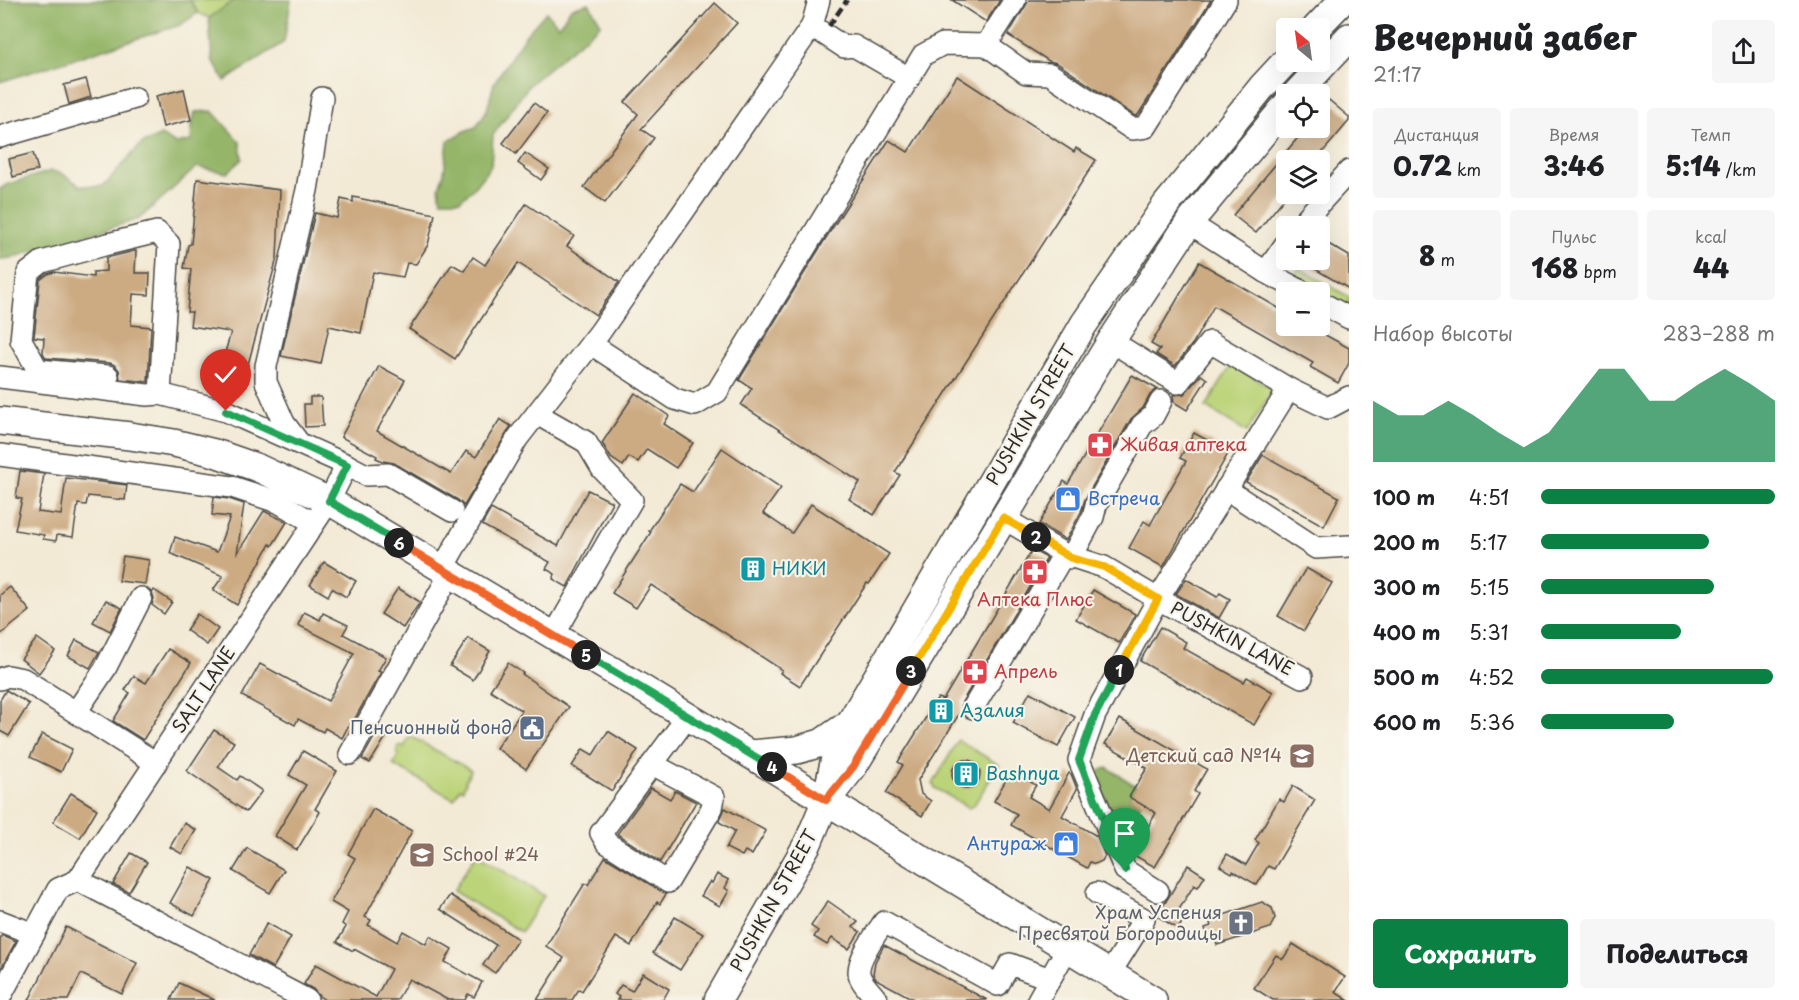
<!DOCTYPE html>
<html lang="ru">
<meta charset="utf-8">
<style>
body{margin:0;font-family:"Playpen Sans",sans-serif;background:#f6f6f6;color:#202124;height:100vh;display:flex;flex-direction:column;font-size:22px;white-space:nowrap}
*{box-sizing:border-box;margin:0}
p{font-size:20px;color:#757577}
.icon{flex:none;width:33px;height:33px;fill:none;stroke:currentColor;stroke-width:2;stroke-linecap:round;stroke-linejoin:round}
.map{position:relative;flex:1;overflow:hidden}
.side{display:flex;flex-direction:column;background:#fff;width:450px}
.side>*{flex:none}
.needle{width:39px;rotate:331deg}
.tools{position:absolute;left:1276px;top:18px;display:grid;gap:12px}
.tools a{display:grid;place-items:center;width:54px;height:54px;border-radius:6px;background:#fff;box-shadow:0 6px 24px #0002;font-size:30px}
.pin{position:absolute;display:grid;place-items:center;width:51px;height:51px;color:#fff;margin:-62px -26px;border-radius:50% 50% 50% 0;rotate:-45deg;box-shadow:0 0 6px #0007}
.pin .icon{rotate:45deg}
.km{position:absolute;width:30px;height:30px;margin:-15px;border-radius:50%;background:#222;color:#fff;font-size:16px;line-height:30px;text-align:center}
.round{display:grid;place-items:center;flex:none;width:63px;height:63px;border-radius:6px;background:#f6f6f6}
.overview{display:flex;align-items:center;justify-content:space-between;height:102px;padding:0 24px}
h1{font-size:33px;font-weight:800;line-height:45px}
.figures{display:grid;grid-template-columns:repeat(3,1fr);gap:9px;height:102px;padding:6px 24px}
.figures div{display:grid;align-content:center;border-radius:6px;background:#f6f6f6;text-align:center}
.figures b{font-size:26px;font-weight:800}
.figures small{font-size:16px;font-weight:400}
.figures p{font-size:16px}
.chart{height:168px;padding:12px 24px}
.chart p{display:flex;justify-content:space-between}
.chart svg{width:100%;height:108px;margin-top:6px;fill:#0b8043;opacity:.7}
.primary-button{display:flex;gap:12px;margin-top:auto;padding:12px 24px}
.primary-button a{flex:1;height:69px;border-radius:6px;background:#0b8043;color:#fff;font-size:24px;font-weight:800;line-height:69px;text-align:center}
.primary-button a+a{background:#f6f6f6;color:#202124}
ul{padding:0 24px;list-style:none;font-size:20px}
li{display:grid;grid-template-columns:96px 72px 1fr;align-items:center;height:45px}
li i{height:15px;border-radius:8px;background:#0b8043}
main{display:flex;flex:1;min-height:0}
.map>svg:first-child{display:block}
</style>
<main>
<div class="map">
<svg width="1349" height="1000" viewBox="0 0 1349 1000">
<rect width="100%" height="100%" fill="#f7f3e8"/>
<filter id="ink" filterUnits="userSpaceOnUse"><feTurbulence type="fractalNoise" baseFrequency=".0167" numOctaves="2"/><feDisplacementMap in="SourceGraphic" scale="12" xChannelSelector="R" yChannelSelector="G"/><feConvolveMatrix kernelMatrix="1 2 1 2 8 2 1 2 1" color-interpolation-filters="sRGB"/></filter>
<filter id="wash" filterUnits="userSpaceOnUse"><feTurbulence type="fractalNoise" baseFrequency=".008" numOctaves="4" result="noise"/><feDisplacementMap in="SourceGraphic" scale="24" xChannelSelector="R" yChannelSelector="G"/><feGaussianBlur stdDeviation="1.35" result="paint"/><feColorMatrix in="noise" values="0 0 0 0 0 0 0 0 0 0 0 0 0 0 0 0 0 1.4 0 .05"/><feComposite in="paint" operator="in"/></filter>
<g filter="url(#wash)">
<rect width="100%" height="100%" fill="#f3ead5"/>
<g fill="#bcd479" stroke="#748052" stroke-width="1.5">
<polygon points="190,0 235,0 209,18 198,13"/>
<polygon points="1299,268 1349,297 1349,307 1294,275"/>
<polygon points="1232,364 1273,389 1247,432 1206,407"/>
<polygon points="410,736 471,770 465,781 466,782 463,789 460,788 454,799 393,765 399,754 396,752 400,745 404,747"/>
<polygon points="958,740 999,765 974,805 969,808 935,788 933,784"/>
<polygon points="476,854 544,896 521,932 453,891"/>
</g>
<g fill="#95b669" stroke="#60704a" stroke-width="1.5">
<polygon points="0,0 190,0 198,13 180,25 0,82"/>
<polygon points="235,0 291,0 284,42 225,81 212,60 209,18"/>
<polygon points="589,3 601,24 530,84 493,135 491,166 473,189 460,200 441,200 439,187 444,173 448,141 467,130 476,127 487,110 494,83 524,37 546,12 559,26 571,8"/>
<polygon points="212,111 240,142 242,159 227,173 197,167 139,219 11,258 0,259 0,189 8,184 51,171 61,173 81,186 103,186 141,144 161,135 176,144 191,141 192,125 195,112"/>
<path d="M1108,768L1136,786L1129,797L1141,804C1133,816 1131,824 1115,822L1096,778C1098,771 1101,769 1108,768Z"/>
</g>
<g id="blocks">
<g fill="#ccaa82">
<polygon points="952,0 1000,0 986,22"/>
<polygon points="1029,0 1211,0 1138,115 1135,116 1057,63 1049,61 1008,35"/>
<polygon points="715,3 737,23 641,129 654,138 605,203 584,187 638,114 625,102"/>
<polygon points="957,76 1074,152 1076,148 1096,160 895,472 900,475 874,515 849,499 860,482 741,405 752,388 739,380 824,241 889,140 908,152"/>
<polygon points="86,79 91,97 69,104 64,85"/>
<polygon points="184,89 191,120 163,127 156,96"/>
<polygon points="1329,100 1349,117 1349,121 1316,160 1287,160 1287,195 1256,233 1233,215 1306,128 1320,128 1320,110"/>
<polygon points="534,103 547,113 516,154 503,143"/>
<polygon points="33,153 38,170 13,177 9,159"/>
<polygon points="525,153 549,169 541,180 518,163"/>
<polygon points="197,179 280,190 277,258 240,394 215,387 231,332 190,326 192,312 187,312 191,269 184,268 188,245 191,244"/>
<polygon points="353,197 435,214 428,245 416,264 407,263 403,277 373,272 361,333 329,326 321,364 281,356 315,213 337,218 341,199 353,202"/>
<polygon points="526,204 574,236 567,246 619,282 596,315 518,263 455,359 409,329 452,264 464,271 473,257 485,265"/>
<polygon points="1320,239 1349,256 1349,289 1300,260 1320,260"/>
<polygon points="134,251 136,251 135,273 150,273 149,295 133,294 131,325 151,327 148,382 120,379 119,370 115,365 110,363 46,358 43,353 44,338 34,337 40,280 48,274 54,272 93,277 93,272 106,271 106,258"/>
<polygon points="1199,262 1287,313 1287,326 1309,326 1349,348 1349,363 1338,383 1310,367 1313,363 1214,306 1193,343 1175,366 1156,354 1160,349 1151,344"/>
<polygon points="379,366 405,380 377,431 451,474 466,451 476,457 500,419 511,426 464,506 458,500 394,463 383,461 376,458 377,456 341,437"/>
<polygon points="1132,375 1157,389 1150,395 1143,408 1131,419 1085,499 1081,512 1066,540 1039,524 1064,481 1068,484"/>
<polygon points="1201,375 1207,379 1187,410 1174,402 1173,395 1184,394"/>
<polygon points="635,393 669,416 664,424 693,443 676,468 647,449 638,462 629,457 623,466 611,458 602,443"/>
<polygon points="310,397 321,397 323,426 305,427 304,404 310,404"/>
<polygon points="1194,433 1229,452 1163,567 1129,548 1144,521 1150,525 1186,461 1180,458"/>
<polygon points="722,448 781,488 763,513 792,533 811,504 889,554 869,584 867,583 800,686 780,673 782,670 651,585 636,608 612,593 651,532 649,531 680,484 693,492"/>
<polygon points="1263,455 1339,497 1324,526 1246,482"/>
<polygon points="20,471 44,474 38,512 61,515 66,478 127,485 125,500 88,496 86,505 78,504 73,537 57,535 56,541 43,539 44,535 15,530 22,499 16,498"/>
<polygon points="588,490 612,502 567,587 553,579 555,574 546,569 550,562 482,525 491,509 558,546"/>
<polygon points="214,497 229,499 244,504 237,554 264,511 287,522 272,546 270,544 237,605 213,590 223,576 170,553 175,537 217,552 230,517 212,515"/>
<polygon points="1032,550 1047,558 962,702 961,711 918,780 921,794 931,801 922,816 886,793 903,765 898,762 938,698 943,700"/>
<polygon points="123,556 149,560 145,584 119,581"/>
<polygon points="324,562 356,581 346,597 332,588 328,596 310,585"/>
<polygon points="1306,568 1332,583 1304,631 1278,616"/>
<polygon points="1186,579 1217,597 1220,593 1230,599 1219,618 1176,594"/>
<polygon points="10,587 30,611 0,635 0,595"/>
<polygon points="398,588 420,602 403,628 381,614"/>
<polygon points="154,590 172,602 164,614 152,605 154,598 152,593"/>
<polygon points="1093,590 1135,614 1119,643 1076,619"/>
<polygon points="106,600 122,608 110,631 93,622"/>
<polygon points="304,612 320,620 323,613 348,625 343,634 386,657 378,671 381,672 354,720 352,719 342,738 325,728 323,732 298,719 295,725 242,696 260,664 328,701 354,653 298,625"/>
<polygon points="197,614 218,629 207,645 186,630"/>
<polygon points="1160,627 1186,642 1183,648 1244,682 1247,677 1273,692 1254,725 1140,661"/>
<polygon points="37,638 55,651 39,673 21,659"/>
<polygon points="468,638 490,651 473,680 450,666"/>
<polygon points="76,640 99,652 90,668 68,656"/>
<polygon points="168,649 191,663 143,740 113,721 130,693 125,690 134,676 146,683"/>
<polygon points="508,663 523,673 522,674 569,707 526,769 496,748 522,711 490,690"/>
<polygon points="6,690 29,704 9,736 0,731 0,700"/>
<polygon points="1030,692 1075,717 1058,747 1013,723"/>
<polygon points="1120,719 1207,769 1194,791 1198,794 1155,867 1132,854 1156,813 1129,797 1147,768 1105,744"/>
<polygon points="380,727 389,732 370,763 362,759"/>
<polygon points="214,730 234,742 218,767 237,780 240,776 262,791 246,812 187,771"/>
<polygon points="608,731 638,750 612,791 572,766 583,749 593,755"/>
<polygon points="42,734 72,749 61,772 30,757"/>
<polygon points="303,751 337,771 315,809 320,812 297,850 275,836 306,785 289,775"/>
<circle cx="966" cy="774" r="14"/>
<polygon points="1011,771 1036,785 1029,797 1049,809 1069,773 1071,774 1077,789 1062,816 1097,836 1105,856 1102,861 1095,864 1090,862 1087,868 1011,825 1017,814 994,801"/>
<polygon points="1293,786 1315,800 1274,869 1268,866 1257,885 1233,871 1232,873 1220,866 1227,854 1246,865 1259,843 1255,840 1279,799 1284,802"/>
<polygon points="651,788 670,799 675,791 696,802 660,862 617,834"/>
<polygon points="71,793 97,809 80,838 53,822"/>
<polygon points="725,808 766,831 752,855 745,851 742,856 726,848 735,831 719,822"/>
<polygon points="373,809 412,831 365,917 371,920 368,925 397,942 403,931 426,944 430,936 452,949 445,962 482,982 474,997 468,994 465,1000 448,1000 409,979 397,1000 325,1000 319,996 313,989 304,984 316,964 376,997 391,969 354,949 353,951 337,942 346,927 342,924 348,912 331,902 355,858 348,854"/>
<polygon points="184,823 196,830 182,854 170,847"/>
<polygon points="247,848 284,870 270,893 233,871"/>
<polygon points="131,853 147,862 129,892 113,884"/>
<polygon points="605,857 666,894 660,904 657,902 631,946 616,937 582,991 579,989 572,1000 537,1000 564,958 546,946 585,883 588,885"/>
<polygon points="1188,865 1205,876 1198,887 1194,885 1178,911 1186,916 1178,929 1157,916"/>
<polygon points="190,867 214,880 194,916 170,903"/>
<polygon points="717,874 729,880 725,888 729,891 720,906 701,896 710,881 712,883"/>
<polygon points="450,895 518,939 495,973 483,965 496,945 440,909"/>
<polygon points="828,901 858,922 853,927 860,932 849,949 832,938 827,945 814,937 818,931 811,926"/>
<polygon points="1262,902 1272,908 1275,918 1270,928 1217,945 1215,939 1209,941 1205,928 1211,926 1209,920"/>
<polygon points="675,917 703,934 680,970 653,953"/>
<polygon points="267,923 291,937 273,968 249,955"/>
<polygon points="66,927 137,963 122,994 81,974 68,1000 29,1000"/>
<polygon points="2,935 16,941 0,970 0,939"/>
<polygon points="1293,944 1345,977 1335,992 1348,1000 1273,1000 1254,988 1276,955 1283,959"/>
<polygon points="884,945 987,1000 915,1000 876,979 873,974 875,962"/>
<polygon points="643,973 669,989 663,1000 617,1000 619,997 615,994 621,985 632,991"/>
<polygon points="179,983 215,1000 171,1000"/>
</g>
</g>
</g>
<g filter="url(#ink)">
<use href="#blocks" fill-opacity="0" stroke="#494844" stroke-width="1.5"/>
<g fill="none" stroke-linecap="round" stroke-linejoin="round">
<defs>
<g id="minor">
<polyline points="812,26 844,47 854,46 909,78"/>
<polyline points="986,45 1015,0"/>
<polyline points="0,137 135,98"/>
<polyline points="1189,223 1266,272 1303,292"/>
<polyline points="1299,226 1349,171"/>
<polyline points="1266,272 1287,242"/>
<polyline points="1320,302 1349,318"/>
<polyline points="1111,341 1178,383 1210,342 1289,389"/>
<polyline points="591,344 675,399 695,405 717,392 923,55 943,44 986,45 1026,73 1050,74 1132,129 1146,127 1226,0"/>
<polyline points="108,376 38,370 21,340 28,273 42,262 104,245 157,232 169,244 160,394"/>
<polyline points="0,377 147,395 160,394 226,411 347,465"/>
<polyline points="537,414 586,442 602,469 632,500 554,635"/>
<polyline points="299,443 284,423 266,382 266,366 307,190 322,98"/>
<polyline points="0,455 232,487 278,502 314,523"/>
<polyline points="1226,489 1316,548 1349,546"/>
<polyline points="1003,518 1064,554 1104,567 1158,599 1302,677"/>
<polyline points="1071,558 1093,517 1096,505 1142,425 1153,416 1161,401"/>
<polyline points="442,569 517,439 600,332 812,26 819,0"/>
<polyline points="0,679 8,676 23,679 156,763"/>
<polyline points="973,708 1064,554"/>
<polyline points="76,712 105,669 141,598"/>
<polyline points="350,754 450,574"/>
<polyline points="652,764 714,797 712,808 668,882 607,843 601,833 688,716"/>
<polyline points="78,880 307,1000"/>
<polyline points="1158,891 1125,870 1079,760 1095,715 1158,599 1289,389 1328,408 1349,397"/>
<polyline points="1097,893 1144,919 1110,973"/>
<polyline points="0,921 34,934"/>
<polyline points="0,997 58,889 78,880 329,501 347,465 366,475 388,474 452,511"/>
<path d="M877,1000C872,993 863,985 860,977C854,963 876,934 884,922L998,985L1010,964L1050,979"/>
<polyline points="1038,1000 1068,947"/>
</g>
<g id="major">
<polyline points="1316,28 1343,0"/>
<polyline points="1296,94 1349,37"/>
<polyline points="0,421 130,436 174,443 215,453 258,468 329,501 623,677 1153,1000"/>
<polyline points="750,754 797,750 821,743 850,723"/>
<polyline points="829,797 853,767 1111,341 1189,223 1287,104"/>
<polyline points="718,1000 808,843 826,800 835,758 850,723 1084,324 1166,205 1262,87 1287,60"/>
</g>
</defs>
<use href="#minor" stroke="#494844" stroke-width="24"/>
<use href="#major" stroke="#494844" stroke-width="30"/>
<use href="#minor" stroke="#fff" stroke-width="21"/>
<use href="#major" stroke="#fff" stroke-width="27"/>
<polyline stroke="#2b2b2b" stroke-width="4.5" stroke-dasharray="9 4.5" stroke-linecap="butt" points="829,26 847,0"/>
</g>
</g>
<g fill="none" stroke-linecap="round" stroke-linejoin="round" filter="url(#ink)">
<defs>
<polyline id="split-1" points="1119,670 1095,715 1079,760 1125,870"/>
<polyline id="split-2" points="1036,537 1071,558 1104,567 1158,599 1119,670"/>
<polyline id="split-3" points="911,671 1003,518 1036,537"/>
<polyline id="split-4" points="772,767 826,800 853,767 911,671"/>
<polyline id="split-5" points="586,655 772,767"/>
<polyline id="split-6" points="399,543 586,655"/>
<polyline id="split-7" points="226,411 347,465 329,501 399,543"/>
</defs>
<use href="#split-1" stroke="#fff" stroke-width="12"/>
<use href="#split-2" stroke="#fff" stroke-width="12"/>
<use href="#split-3" stroke="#fff" stroke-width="12"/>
<use href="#split-4" stroke="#fff" stroke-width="12"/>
<use href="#split-5" stroke="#fff" stroke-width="12"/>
<use href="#split-6" stroke="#fff" stroke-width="12"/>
<use href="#split-7" stroke="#fff" stroke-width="12"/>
<use href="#split-1" stroke="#22a559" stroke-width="8"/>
<use href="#split-2" stroke="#f5b400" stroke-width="8"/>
<use href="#split-3" stroke="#f5b400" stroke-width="8"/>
<use href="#split-4" stroke="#f0652b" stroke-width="8"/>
<use href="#split-5" stroke="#22a559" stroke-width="8"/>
<use href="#split-6" stroke="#f0652b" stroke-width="8"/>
<use href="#split-7" stroke="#22a559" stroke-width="8"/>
</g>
<defs>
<symbol id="pharmacy-square" viewBox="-11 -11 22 22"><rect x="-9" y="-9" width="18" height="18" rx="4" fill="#e0444e" stroke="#f7f3e8"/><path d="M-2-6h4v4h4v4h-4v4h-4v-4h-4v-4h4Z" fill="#fff"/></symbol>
<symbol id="shop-square" viewBox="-11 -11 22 22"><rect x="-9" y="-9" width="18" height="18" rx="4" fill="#3f7fe0" stroke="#f7f3e8"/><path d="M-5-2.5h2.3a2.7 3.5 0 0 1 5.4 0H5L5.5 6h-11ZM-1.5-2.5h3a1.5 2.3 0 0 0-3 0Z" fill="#fff"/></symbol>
<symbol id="building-square" viewBox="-11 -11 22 22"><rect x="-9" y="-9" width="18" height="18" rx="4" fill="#0f9aa8" stroke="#f7f3e8"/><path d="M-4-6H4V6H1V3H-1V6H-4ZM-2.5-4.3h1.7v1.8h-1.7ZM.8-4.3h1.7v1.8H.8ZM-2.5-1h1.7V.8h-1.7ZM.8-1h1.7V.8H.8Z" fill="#fff"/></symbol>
<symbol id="civic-square" viewBox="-11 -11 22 22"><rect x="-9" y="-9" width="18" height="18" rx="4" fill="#5c6f8a" stroke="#f7f3e8"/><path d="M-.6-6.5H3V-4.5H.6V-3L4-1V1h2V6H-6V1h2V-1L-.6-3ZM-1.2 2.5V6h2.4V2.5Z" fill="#fff"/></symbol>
<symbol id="school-square" viewBox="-11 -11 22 22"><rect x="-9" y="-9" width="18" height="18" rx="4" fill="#8d6e63" stroke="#f7f3e8"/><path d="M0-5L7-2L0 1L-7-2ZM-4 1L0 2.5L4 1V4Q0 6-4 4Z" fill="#fff"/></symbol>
<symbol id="church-square" viewBox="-11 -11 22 22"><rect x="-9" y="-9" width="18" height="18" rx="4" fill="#6b7280" stroke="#f7f3e8"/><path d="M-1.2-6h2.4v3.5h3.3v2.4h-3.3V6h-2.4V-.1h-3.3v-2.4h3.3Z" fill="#fff"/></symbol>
</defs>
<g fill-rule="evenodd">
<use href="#pharmacy-square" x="1085" y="430" width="30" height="30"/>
<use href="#shop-square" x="1053" y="484" width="30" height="30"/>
<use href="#building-square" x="738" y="554" width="30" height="30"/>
<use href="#pharmacy-square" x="1020" y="557" width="30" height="30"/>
<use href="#pharmacy-square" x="960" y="657" width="30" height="30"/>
<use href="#building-square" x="926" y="696" width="30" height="30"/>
<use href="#civic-square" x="517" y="713" width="30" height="30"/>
<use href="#school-square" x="1287" y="741" width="30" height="30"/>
<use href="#building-square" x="951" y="759" width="30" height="30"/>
<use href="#shop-square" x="1051" y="829" width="30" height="30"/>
<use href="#school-square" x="407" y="840" width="30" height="30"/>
<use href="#church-square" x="1226" y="908" width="30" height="30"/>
</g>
<g text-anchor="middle" stroke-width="4.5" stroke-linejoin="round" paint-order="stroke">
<g font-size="18" fill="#2b2b2b" stroke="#f7f3e8">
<text transform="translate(1031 415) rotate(-60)" y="6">PUSHKIN STREET</text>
<text transform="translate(1232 639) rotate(28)" y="6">PUSHKIN LANE</text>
<text transform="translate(204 690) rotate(-57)" y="6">SALT LANE</text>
<text transform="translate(774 901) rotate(-61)" y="6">PUSHKIN STREET</text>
</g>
<g font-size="18" fill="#be3a42" stroke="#f7f3e8" text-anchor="start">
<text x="1120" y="451">Живая аптека</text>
<text x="1035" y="606" text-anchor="middle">Аптека Плюс</text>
<text x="994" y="678">Апрель</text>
</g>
<g font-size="18" fill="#366cbe" stroke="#f7f3e8" text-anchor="start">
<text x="1088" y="505">Встреча</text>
<text x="1046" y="850" text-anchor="end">Антураж</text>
</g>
<g font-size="18" fill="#0d838f" stroke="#f7f3e8" text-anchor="start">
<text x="772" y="575">НИКИ</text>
<text x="960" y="717">Азалия</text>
<text x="986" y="780">Bashnya</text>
</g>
<g font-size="18" fill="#4e5e75" stroke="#f7f3e8" text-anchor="end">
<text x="512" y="734">Пенсионный фонд</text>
</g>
<g font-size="18" fill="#785e54" stroke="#f7f3e8" text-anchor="end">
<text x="1282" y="762">Детский сад №14</text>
<text x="442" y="861" text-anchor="start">School #24</text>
</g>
<g font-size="18" fill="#5b616d" stroke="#f7f3e8" text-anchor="end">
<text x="1222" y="919">Храм Успения<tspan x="1222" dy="21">Пресвятой Богородицы</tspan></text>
</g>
</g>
</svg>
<div class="tools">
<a><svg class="needle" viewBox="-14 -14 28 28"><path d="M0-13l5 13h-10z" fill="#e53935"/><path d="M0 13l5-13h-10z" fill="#757577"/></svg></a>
<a><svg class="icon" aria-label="locate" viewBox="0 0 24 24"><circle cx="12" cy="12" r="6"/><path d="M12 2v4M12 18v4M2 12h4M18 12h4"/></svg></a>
<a><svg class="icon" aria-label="layers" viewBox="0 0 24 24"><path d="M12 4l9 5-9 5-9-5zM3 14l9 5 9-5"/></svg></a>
<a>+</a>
<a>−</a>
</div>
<div class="pin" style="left:1125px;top:870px;background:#1e9e55"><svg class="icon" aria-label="arrive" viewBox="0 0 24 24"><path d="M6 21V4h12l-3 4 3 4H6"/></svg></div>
<div class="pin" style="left:226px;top:411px;background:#d93025"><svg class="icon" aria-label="check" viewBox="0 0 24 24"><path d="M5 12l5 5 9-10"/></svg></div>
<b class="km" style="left:1119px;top:670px">1</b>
<b class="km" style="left:1036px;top:537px">2</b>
<b class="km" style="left:911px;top:671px">3</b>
<b class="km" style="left:772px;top:767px">4</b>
<b class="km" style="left:586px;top:655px">5</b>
<b class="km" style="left:399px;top:543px">6</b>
</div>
<section class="side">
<div class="overview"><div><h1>Вечерний забег</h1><p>21:17</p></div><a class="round"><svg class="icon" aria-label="share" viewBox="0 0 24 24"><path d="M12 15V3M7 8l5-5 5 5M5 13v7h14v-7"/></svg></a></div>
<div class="figures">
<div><p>Дистанция</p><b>0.72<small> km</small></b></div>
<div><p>Время</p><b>3:46</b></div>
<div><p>Темп</p><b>5:14<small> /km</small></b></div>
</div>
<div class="figures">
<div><b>8<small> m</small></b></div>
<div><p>Пульс</p><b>168<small> bpm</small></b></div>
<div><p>kcal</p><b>44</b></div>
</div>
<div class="chart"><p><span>Набор высоты</span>283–288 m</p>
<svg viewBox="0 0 160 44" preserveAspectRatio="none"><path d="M0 44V19L10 25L20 25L30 19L40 25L50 32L60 38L70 32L80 19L90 6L100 6L110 19L120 19L130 12L140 6L150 12L160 19V44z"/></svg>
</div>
<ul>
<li><b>100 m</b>4:51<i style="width:100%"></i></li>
<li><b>200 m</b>5:17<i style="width:72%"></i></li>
<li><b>300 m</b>5:15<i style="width:74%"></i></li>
<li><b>400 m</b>5:31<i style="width:60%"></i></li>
<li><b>500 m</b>4:52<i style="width:99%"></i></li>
<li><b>600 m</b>5:36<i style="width:57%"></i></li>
</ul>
<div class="primary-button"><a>Сохранить</a><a>Поделиться</a></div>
</section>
</main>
